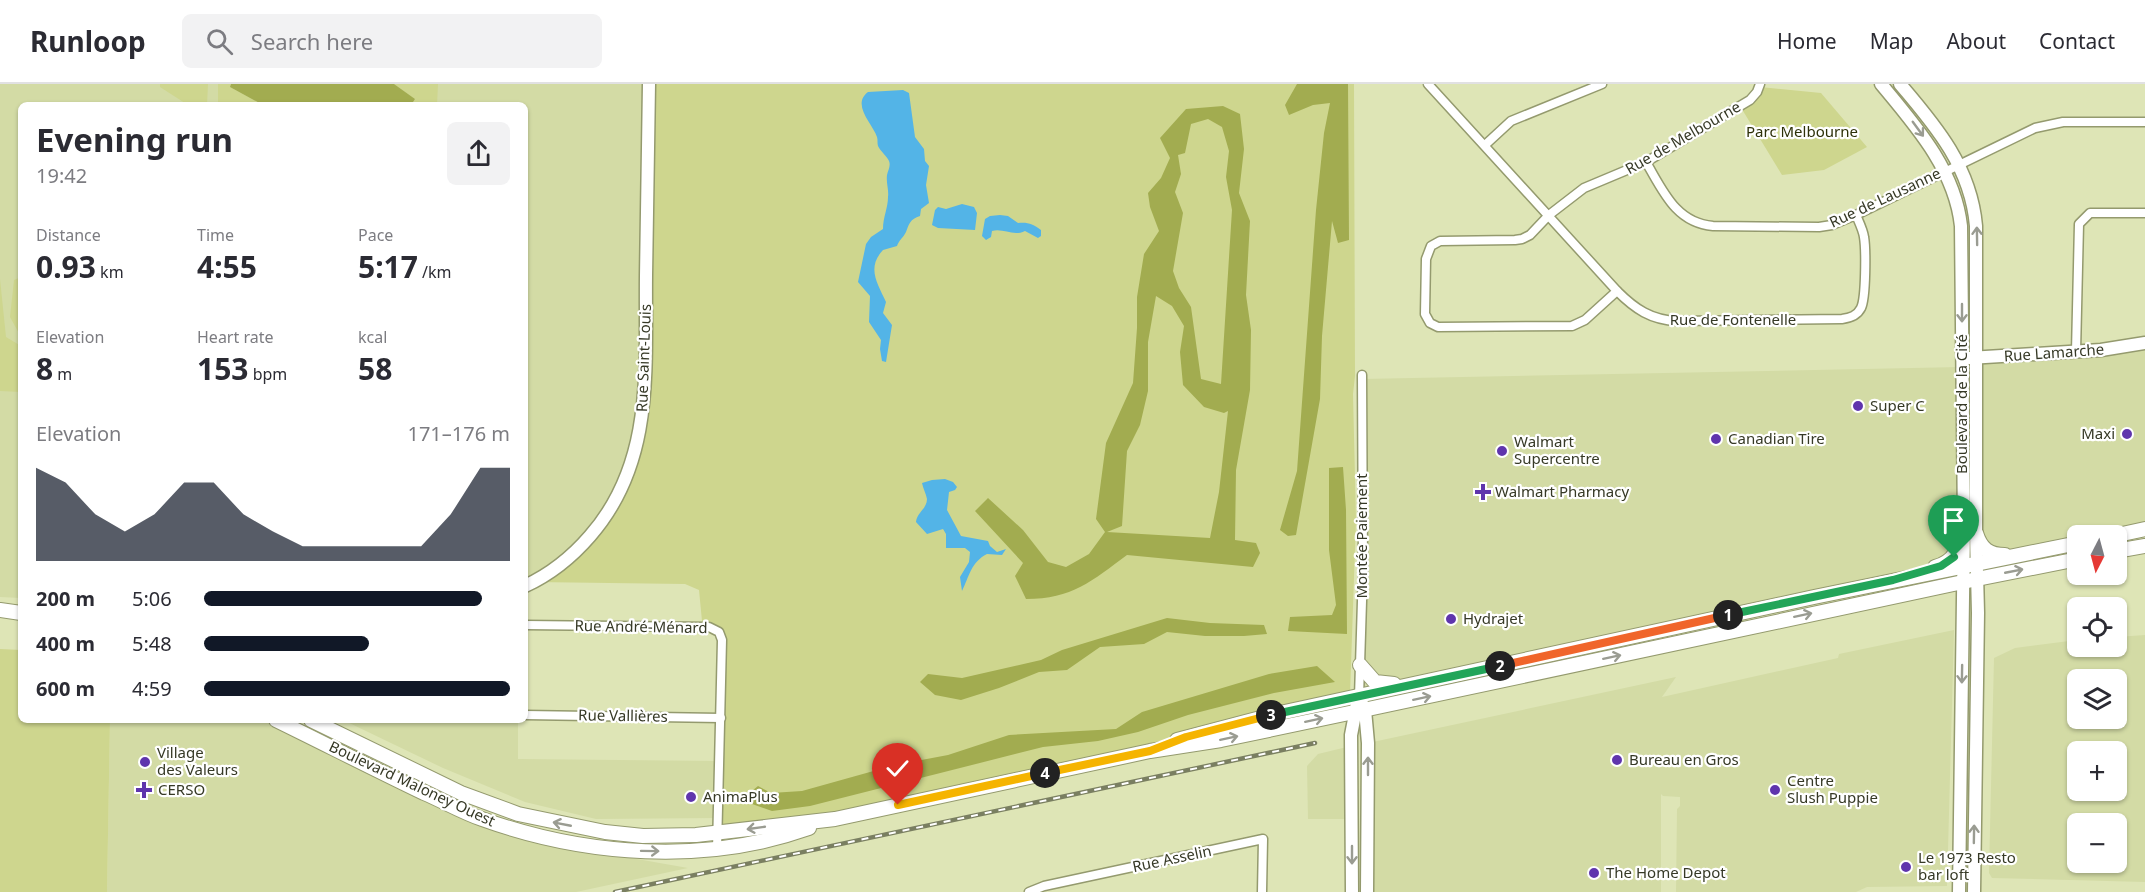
<!DOCTYPE html>
<meta charset="utf-8">
<style>
body{margin:0;font-family:"Noto Sans",sans-serif;background:#f2f2f3;color:#2b2b33;height:100vh;display:flex;flex-direction:column;font-size:22px;white-space:nowrap}
*{box-sizing:border-box;margin:0}
p{font-size:20px;color:#7c7c81}
.icon{flex:none;width:33px;height:33px;fill:none;stroke:currentColor;stroke-width:2;stroke-linecap:round;stroke-linejoin:round}
.map{position:relative;flex:1;overflow:hidden}
.side{position:absolute;left:18px;top:18px;width:510px;height:621px;display:flex;flex-direction:column;background:#fff;border-radius:9px;box-shadow:0 2px 4px #0004}
.side>*{flex:none}
.needle{width:39px;rotate:186deg}
.controls{position:absolute;left:2067px;top:441px;display:grid;gap:12px}
.controls a{display:grid;place-items:center;width:60px;height:60px;border-radius:9px;background:#fff;box-shadow:0 2px 4px #0004;font-size:30px}
.pin{position:absolute;display:grid;place-items:center;width:51px;height:51px;color:#fff;margin:-62px -26px;border-radius:50% 50% 50% 0;rotate:-45deg;box-shadow:0 0 6px #0007}
.pin .icon{rotate:45deg}
.km{position:absolute;width:30px;height:30px;margin:-15px;border-radius:50%;background:#222;color:#fff;font-size:16px;line-height:30px;text-align:center}
.round{display:grid;place-items:center;flex:none;width:63px;height:63px;border-radius:9px;background:#f2f2f3}
.overview{display:flex;align-items:center;justify-content:space-between;height:102px;padding:0 18px}
h1{font-size:33px;font-weight:700;line-height:45px}
.figures{display:grid;grid-template-columns:repeat(3,1fr);gap:9px;height:102px;padding:6px 18px}
.figures div{display:grid;align-content:center}
.figures b{font-size:30px;font-weight:700}
.figures small{font-size:16px;font-weight:400}
.figures p{font-size:16px}
.chart{height:168px;padding:12px 18px}
.chart p{display:flex;justify-content:space-between}
.chart svg{width:100%;height:108px;margin-top:6px;fill:#111827;opacity:.7}
ul{padding:0 18px;list-style:none;font-size:20px}
li{display:grid;grid-template-columns:96px 72px 1fr;align-items:center;height:45px}
li i{height:15px;border-radius:8px;background:#111827}
header{display:flex;align-items:center;gap:36px;box-sizing:border-box;height:84px;padding:0 30px;background:#fff;border-bottom:2px solid #e1e1e2}
header strong{font-size:28px}
nav{display:flex;gap:33px;margin-inline-start:auto;font-size:21px}
.search{width:420px;height:54px;background:#f2f2f3;display:flex;align-items:center;gap:15px;box-sizing:border-box;padding:0 21px;border-radius:9px;color:#7c7c81;font-size:22px}
.map>svg:first-child{display:block}
</style>
<header>
<strong>Runloop</strong>
<div class="search"><svg class="icon" aria-label="search" viewBox="0 0 24 24"><circle cx="10" cy="10" r="6"/><path d="M15 15l6 6"/></svg>Search here</div>
<nav><a>Home</a><a>Map</a><a>About</a><a>Contact</a></nav>
</header>
<div class="map">
<svg width="2145" height="808" viewBox="0 0 2145 808">
<rect width="100%" height="100%" fill="#dee5b6"/>
<g fill="#d3dba5" fill-rule="evenodd">
<polygon points="0,0 649,0 643,318 621,406 566,477 525,501 525,21 21,21 21,514 0,513"/>
<polygon points="2145,259 2145,445 2113,451 2078,452 2077,459 1359,613 1362,295 1961,283 1962,274"/>
<polygon points="1954,546 1947,802 1867,803 1856,808 1676,808 1677,725 1680,722 1680,713 1663,712 1661,710 1661,808 1367,808 1368,659 1676,593 1662,613 1838,574 1839,570"/>
<path d="M2145,551V798L1992,794L1989,789L1994,574L2015,564L2077,556L2078,562H2116L2117,553ZM2078,596H2116V634H2078ZM2078,668H2116V706H2078ZM2078,740H2116V778H2078Z"/>
<polygon points="110,636 264,636 450,730 529,756 688,784 576,808 107,808"/>
<polygon points="343,636 518,638 518,675 720,677 718,734 596,735 525,718 443,684"/>
<polygon points="1351,662 1352,735 1308,735 1307,682 1318,670"/>
</g>
<g fill="#ced68e">
<polygon points="160,0 208,0 207,21 188,21 160,3"/>
<polygon points="218,0 231,0 230,3 263,21 218,21"/>
<polygon points="394,0 438,0 437,21 411,21 415,15"/>
<polygon points="649,0 1354,0 1355,292 1353,310 1356,436 1350,610 1150,667 962,707 718,749 722,556 702,537 699,506 685,500 534,498 598,442 638,360"/>
<polygon points="1760,3 1821,9 1867,63 1824,86 1782,91 1740,22"/>
<polygon points="21,193 21,253 10,233 14,196"/>
<polygon points="0,195 6,253 21,262 21,308 0,307"/>
<polygon points="0,565 21,566 21,636 110,636 107,808 0,808"/>
</g>
<g fill="#a2ac50" fill-rule="evenodd">
<polygon points="231,0 394,0 415,15 411,21 263,21 230,3"/>
<polygon points="1297,0 1348,0 1349,156 1338,159 1332,137 1322,252 1320,315 1296,451 1288,452 1280,446 1297,387 1316,126 1324,49 1330,19 1313,21 1289,31 1285,21"/>
<path d="M1223,22L1240,30L1244,65L1239,109L1250,137L1246,211L1251,246L1250,306L1236,386L1235,456L1256,459L1260,469L1253,483L1127,471C1092,497 1072,515 1026,515L1015,492L1023,479L975,427L988,414L1023,446L1048,478L1066,483L1089,470L1105,448L1096,435L1106,359L1133,299L1137,244V213L1144,170L1159,147L1150,123L1148,109L1161,94L1170,74L1160,54L1186,25ZM1208,35L1222,43L1229,67L1226,93L1232,126L1221,300L1201,295L1191,223L1179,204L1173,187L1183,129L1175,108L1181,90L1178,71L1185,69L1191,40ZM1156,212L1172,222L1184,242L1180,268L1183,301L1204,323L1224,329L1228,327L1219,408L1210,454L1107,448L1122,442L1127,367L1140,341L1148,307V258Z"/>
<polygon points="1343,383 1346,426 1347,550 1288,547 1290,533 1332,531 1336,521 1329,466 1329,384"/>
<polygon points="1167,534 1210,539 1264,541 1267,550 1244,552 1205,552 1167,548 1144,560 1100,563 1067,586 1039,588 999,604 961,616 935,611 920,598 928,590 962,594 1041,576 1062,566"/>
<polygon points="1317,582 1335,598 1274,609 1188,631 1138,648 1098,657 1043,663 810,722 772,727 741,716 758,702 771,709 802,707 895,681 948,671 1009,651 1116,645 1142,628 1269,590"/>
</g>
<g fill="#53b4e7">
<path d="M903,6L909,9L915,53L924,65L925,77L929,82L926,101L929,119L921,125L920,132C910,135 909,140 906,148C903,154 899,156 897,162L883,166C866,184 878,200 886,218L883,229L892,241L886,278L882,277L880,265L881,256L869,238L870,212L858,198L866,160L871,153L883,145C883,133 888,124 888,113C889,106 886,99 887,91C888,86 891,82 889,77C887,72 881,68 878,62C877,59 878,56 877,53C873,40 851,21 868,8Z"/>
<polygon points="962,120 974,123 977,129 975,146 938,144 932,141 935,126 938,123 946,125"/>
<path d="M1000,131L1008,132L1018,139C1028,138 1033,140 1041,146V152L1038,154L1025,147C1013,153 1004,144 992,147L991,153L986,156L982,152L985,135L990,132Z"/>
<path d="M945,395L953,398L957,403L955,406L949,408L947,426L961,452L988,457L990,462L997,468L1006,465L1002,471L987,470C971,478 969,493 962,507L960,493L969,478L970,468L965,464H946V450L943,445L927,450L916,438C917,428 927,425 927,415C926,410 923,404 922,399L932,396Z"/>
</g>
<g fill="none" stroke-linecap="round" stroke-linejoin="round">
<defs>
<g id="street">
<path d="M1428,0L1617,207C1635,225 1651,236 1677,237L1842,235C1850,234 1857,232 1861,224C1866,214 1866,165 1864,153C1863,146 1859,138 1856,131"/>
<polyline points="1485,61 1511,37 1602,0"/>
<path d="M1646,78C1663,107 1676,139 1713,142L1819,143L1832,141L1856,131L2035,44L2063,38H2145"/>
<polyline points="1617,207 1585,236 1572,242 1438,243 1430,239 1425,230 1426,175 1431,162 1440,157 1515,156 1522,155 1530,151 1549,131 1584,104 1646,78 1750,16 1757,8 1760,0"/>
<polyline points="2076,268 2079,140 2090,129 2145,129"/>
<polyline points="525,541 709,543 719,548 722,556 717,765"/>
<polyline points="1359,613 1363,485 1362,291"/>
<polyline points="525,631 721,634"/>
<polyline points="1029,808 1044,802 1263,755 1262,808"/>
</g>
<g id="secondary">
<path d="M1881,0C1916,42 1955,86 1961,142L1964,440L1959,808"/>
<path d="M1900,0C1937,43 1971,84 1976,142V449L1978,529L1974,808"/>
<polyline points="1969,274 2101,266 2145,259"/>
<path d="M525,502C551,490 571,474 590,452C655,378 645,284 646,192C647,128 648,64 649,0"/>
<polyline points="1359,613 1365,626 1368,659 1367,808"/>
<polyline points="1352,808 1351,651 1357,620"/>
</g>
<g id="primary">
<path d="M1976,449C1981,465 1989,471 2005,471"/>
<polyline points="2113,452 2145,445"/>
<polyline points="2116,467 2145,462"/>
<path d="M1935,483C1958,477 1959,461 1964,440"/>
<polyline points="0,526 21,529"/>
<polyline points="1360,581 1375,598 1394,600"/>
<path d="M276,636C325,660 374,685 424,709C443,717 462,728 482,735C585,772 705,781 809,744"/>
<polyline points="311,636 461,709 518,730 605,748 643,752 696,751 835,735 1150,667 1221,656 1354,628 1977,495 2078,475"/>
<polyline points="1177,656 1280,629 1814,513 2078,459"/>
</g>
</defs>
<use href="#street" stroke="#949a6e" stroke-width="11"/>
<use href="#secondary" stroke="#949a6e" stroke-width="15"/>
<use href="#primary" stroke="#949a6e" stroke-width="16"/>
<use href="#street" stroke="#fff" stroke-width="8"/>
<use href="#secondary" stroke="#fff" stroke-width="12"/>
<use href="#primary" stroke="#fff" stroke-width="14"/>
<defs>
<polyline id="rail" points="615,808 1315,659"/>
</defs>
<use href="#rail" stroke="#7a7f61" stroke-width="4.5"/>
<use href="#rail" stroke="#fff" stroke-width="2" stroke-dasharray="7" stroke-linecap="butt"/>
</g>
<defs><path id="oneway-shaft" d="M-6 0H5M1.5-3L5.5 0L1.5 3" fill="none" stroke-width="1.6" stroke-linecap="round" stroke-linejoin="round" transform="scale(1.5)"/></defs>
<g stroke="#9a9c92">
<use href="#oneway-shaft" transform="translate(1918 45) rotate(54)"/>
<use href="#oneway-shaft" transform="translate(1977 152) rotate(-91)"/>
<use href="#oneway-shaft" transform="translate(1962 229) rotate(90)"/>
<use href="#oneway-shaft" transform="translate(2014 487) rotate(-11)"/>
<use href="#oneway-shaft" transform="translate(1803 531) rotate(-12)"/>
<use href="#oneway-shaft" transform="translate(1612 573) rotate(-12)"/>
<use href="#oneway-shaft" transform="translate(1962 590) rotate(91)"/>
<use href="#oneway-shaft" transform="translate(1422 614) rotate(-12)"/>
<use href="#oneway-shaft" transform="translate(1314 636) rotate(-12)"/>
<use href="#oneway-shaft" transform="translate(1229 654) rotate(-12)"/>
<use href="#oneway-shaft" transform="translate(1368 682) rotate(-90)"/>
<use href="#oneway-shaft" transform="translate(562 740) rotate(-169)"/>
<use href="#oneway-shaft" transform="translate(756 744) rotate(172)"/>
<use href="#oneway-shaft" transform="translate(1974 750) rotate(-89)"/>
<use href="#oneway-shaft" transform="translate(650 767) rotate(1)"/>
<use href="#oneway-shaft" transform="translate(1352 771) rotate(90)"/>
</g>
<g fill="none" stroke-linecap="round" stroke-linejoin="round">
<defs>
<polyline id="split-1" points="1728,531 1893,496 1941,482 1954,473"/>
<polyline id="split-2" points="1500,582 1728,531"/>
<polyline id="split-3" points="1271,631 1500,582"/>
<polyline id="split-4" points="1045,689 1150,667 1186,653 1271,631"/>
<polyline id="split-5" points="898,721 1045,689"/>
</defs>
<use href="#split-1" stroke="#fff" stroke-width="12"/>
<use href="#split-2" stroke="#fff" stroke-width="12"/>
<use href="#split-3" stroke="#fff" stroke-width="12"/>
<use href="#split-4" stroke="#fff" stroke-width="12"/>
<use href="#split-5" stroke="#fff" stroke-width="12"/>
<use href="#split-1" stroke="#22a559" stroke-width="8"/>
<use href="#split-2" stroke="#f0652b" stroke-width="8"/>
<use href="#split-3" stroke="#22a559" stroke-width="8"/>
<use href="#split-4" stroke="#f5b400" stroke-width="8"/>
<use href="#split-5" stroke="#f5b400" stroke-width="8"/>
</g>
<g fill="#5f35ad" stroke="#fff" stroke-width="2">
<circle cx="1858" cy="322" r="6"/>
<circle cx="2127" cy="350" r="6"/>
<circle cx="1716" cy="355" r="6"/>
<circle cx="1502" cy="367" r="6"/>
<path d="M1480 399h6v6h6v6h-6v6h-6v-6h-6v-6h6z"/>
<circle cx="1451" cy="535" r="6"/>
<circle cx="1617" cy="676" r="6"/>
<circle cx="145" cy="678" r="6"/>
<path d="M141 697h6v6h6v6h-6v6h-6v-6h-6v-6h6z"/>
<circle cx="1775" cy="706" r="6"/>
<circle cx="691" cy="713" r="6"/>
<circle cx="1906" cy="783" r="6"/>
<circle cx="1594" cy="789" r="6"/>
</g>
<g text-anchor="middle" stroke-width="4.5" stroke-linejoin="round" paint-order="stroke">
<g font-size="15" fill="#2e3109" stroke="#fff">
<text x="1802" y="53">Parc Melbourne</text>
</g>
<g font-size="15" fill="#363926" stroke="#fff">
<text transform="translate(1683 54) rotate(-30)" y="5">Rue de Melbourne</text>
<text transform="translate(1885 114) rotate(-25)" y="5">Rue de Lausanne</text>
<text x="1733" y="241">Rue de Fontenelle</text>
<text transform="translate(2054 269) rotate(-4)" y="5">Rue Lamarche</text>
<text transform="translate(644 274) rotate(-88)" y="5">Rue Saint-Louis</text>
<text transform="translate(1962 320) rotate(-90)" y="5">Boulevard de la Cité</text>
<text transform="translate(1362 452) rotate(-90)" y="5">Montée Paiement</text>
<text transform="translate(641 543) rotate(1)" y="5">Rue André-Ménard</text>
<text transform="translate(623 632) rotate(1)" y="5">Rue Vallières</text>
<text transform="translate(412 700) rotate(25)" y="5">Boulevard Maloney Ouest</text>
<text transform="translate(1172 775) rotate(-12)" y="5">Rue Asselin</text>
</g>
<g font-size="15" fill="#363926" stroke="#fff" text-anchor="start">
<text x="1870" y="327">Super C</text>
<text x="2115" y="355" text-anchor="end">Maxi</text>
<text x="1728" y="360">Canadian Tire</text>
<text x="1514" y="363">Walmart<tspan x="1514" dy="17">Supercentre</tspan></text>
<text x="1495" y="413">Walmart Pharmacy</text>
<text x="1463" y="540">Hydrajet</text>
<text x="157" y="674">Village<tspan x="157" dy="17">des Valeurs</tspan></text>
<text x="1629" y="681">Bureau en Gros</text>
<text x="1787" y="702">Centre<tspan x="1787" dy="17">Slush Puppie</tspan></text>
<text x="158" y="711">CERSO</text>
<text x="703" y="718">AnimaPlus</text>
<text x="1918" y="779">Le 1973 Resto<tspan x="1918" dy="17">bar loft</tspan></text>
<text x="1606" y="794">The Home Depot</text>
</g>
</g>
</svg>
<div class="controls">
<a><svg class="needle" viewBox="-14 -14 28 28"><path d="M0-13l5 13h-10z" fill="#e53935"/><path d="M0 13l5-13h-10z" fill="#7c7c81"/></svg></a>
<a><svg class="icon" aria-label="locate" viewBox="0 0 24 24"><circle cx="12" cy="12" r="6"/><path d="M12 2v4M12 18v4M2 12h4M18 12h4"/></svg></a>
<a><svg class="icon" aria-label="layers" viewBox="0 0 24 24"><path d="M12 4l9 5-9 5-9-5zM3 14l9 5 9-5"/></svg></a>
<a>+</a>
<a>−</a>
</div>
<div class="pin" style="left:1954px;top:473px;background:#1e9e55"><svg class="icon" aria-label="arrive" viewBox="0 0 24 24"><path d="M6 21V4h12l-3 4 3 4H6"/></svg></div>
<div class="pin" style="left:898px;top:721px;background:#d93025"><svg class="icon" aria-label="check" viewBox="0 0 24 24"><path d="M5 12l5 5 9-10"/></svg></div>
<b class="km" style="left:1728px;top:531px">1</b>
<b class="km" style="left:1500px;top:582px">2</b>
<b class="km" style="left:1271px;top:631px">3</b>
<b class="km" style="left:1045px;top:689px">4</b>
<section class="side">
<div class="overview"><div><h1>Evening run</h1><p>19:42</p></div><a class="round"><svg class="icon" aria-label="share" viewBox="0 0 24 24"><path d="M12 15V3M7 8l5-5 5 5M5 13v7h14v-7"/></svg></a></div>
<div class="figures">
<div><p>Distance</p><b>0.93<small> km</small></b></div>
<div><p>Time</p><b>4:55</b></div>
<div><p>Pace</p><b>5:17<small> /km</small></b></div>
</div>
<div class="figures">
<div><p>Elevation</p><b>8<small> m</small></b></div>
<div><p>Heart rate</p><b>153<small> bpm</small></b></div>
<div><p>kcal</p><b>58</b></div>
</div>
<div class="chart"><p><span>Elevation</span>171–176 m</p>
<svg viewBox="0 0 160 44" preserveAspectRatio="none"><path d="M0 44V6L10 12L20 25L30 32L40 25L50 12L60 12L70 25L80 32L90 38L100 38L110 38L120 38L130 38L140 25L150 6L160 6V44z"/></svg>
</div>
<ul>
<li><b>200 m</b>5:06<i style="width:91%"></i></li>
<li><b>400 m</b>5:48<i style="width:54%"></i></li>
<li><b>600 m</b>4:59<i style="width:100%"></i></li>
</ul>
</section>
</div>
